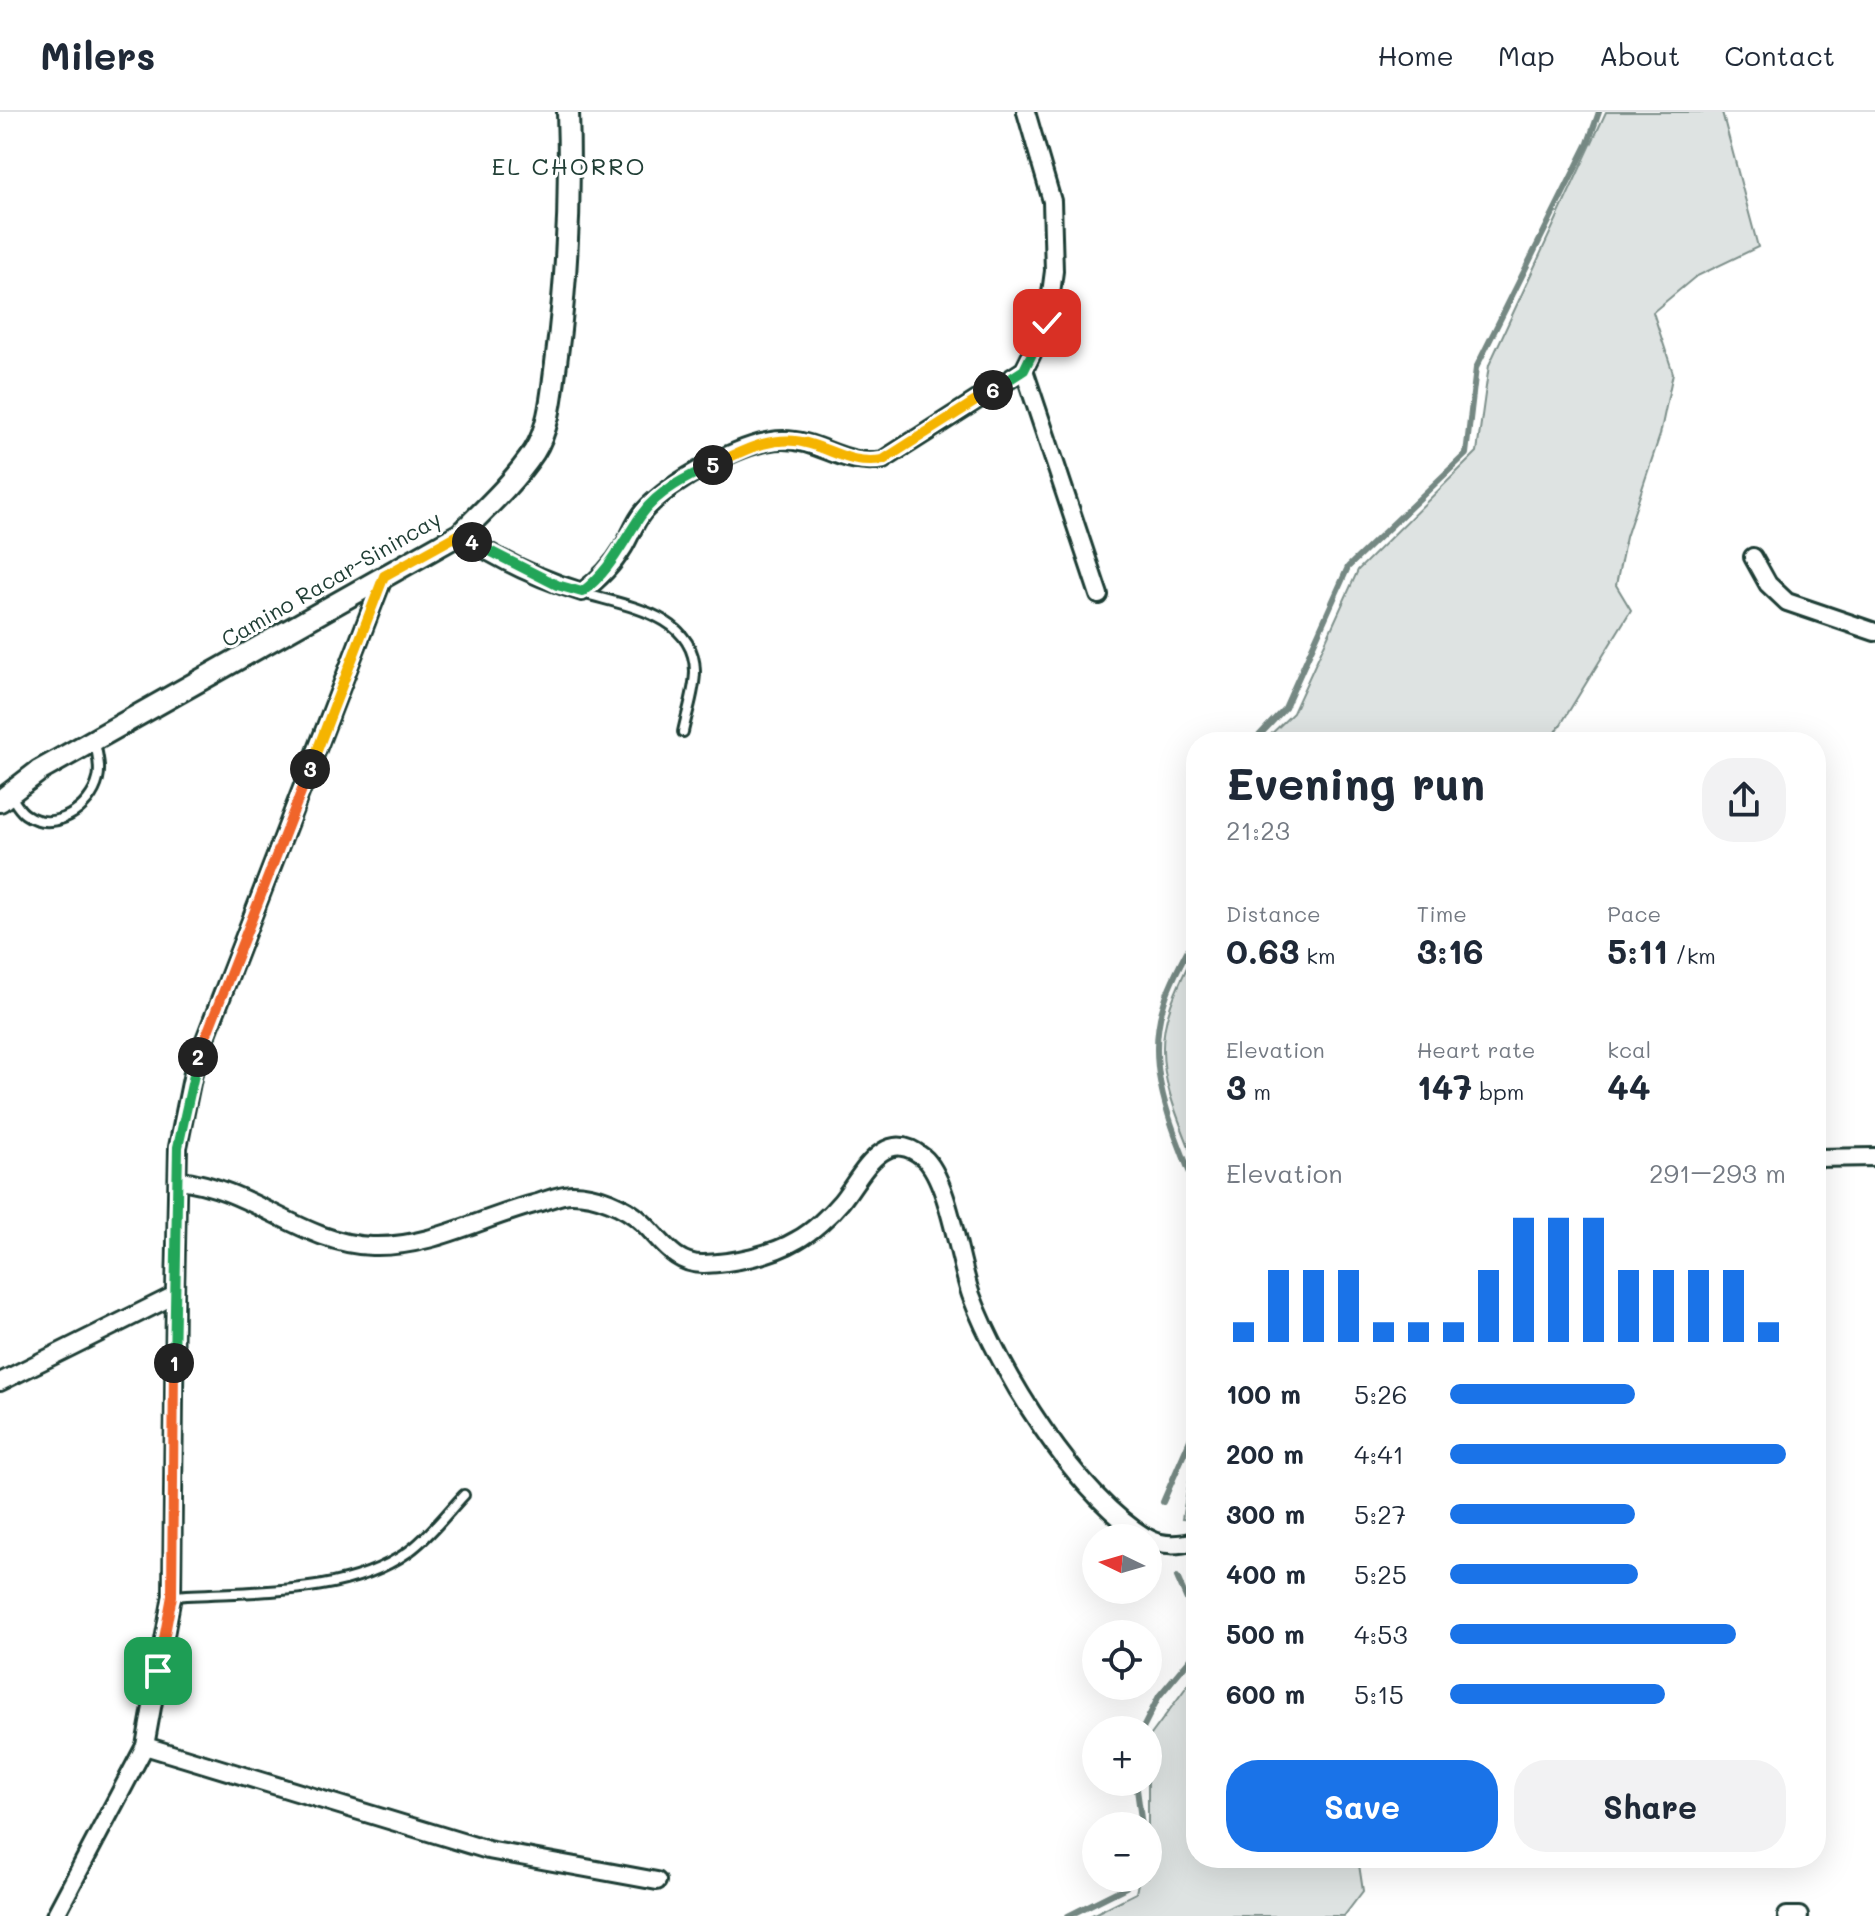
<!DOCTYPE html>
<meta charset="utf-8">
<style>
body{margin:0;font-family:Mali,sans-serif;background:#f2f2f3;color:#1f2937;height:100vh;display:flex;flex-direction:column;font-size:30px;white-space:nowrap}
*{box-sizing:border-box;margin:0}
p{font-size:26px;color:#747a83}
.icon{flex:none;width:44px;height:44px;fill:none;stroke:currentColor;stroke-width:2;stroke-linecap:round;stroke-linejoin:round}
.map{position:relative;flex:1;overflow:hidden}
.side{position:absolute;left:1186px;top:620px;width:640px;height:1136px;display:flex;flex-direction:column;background:#fff;border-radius:32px;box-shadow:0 8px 32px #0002}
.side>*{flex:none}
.needle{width:52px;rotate:275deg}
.controls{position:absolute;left:1082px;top:1412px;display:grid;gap:16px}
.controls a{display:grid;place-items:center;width:80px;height:80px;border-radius:50%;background:#fff;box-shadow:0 8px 32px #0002;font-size:40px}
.pin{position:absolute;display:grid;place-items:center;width:68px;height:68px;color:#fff;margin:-34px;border-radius:16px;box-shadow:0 4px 12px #0006}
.km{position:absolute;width:40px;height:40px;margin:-20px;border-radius:50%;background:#222;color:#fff;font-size:22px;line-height:40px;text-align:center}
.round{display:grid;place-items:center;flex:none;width:84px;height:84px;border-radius:32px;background:#f2f2f3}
.head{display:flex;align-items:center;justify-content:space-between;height:136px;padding:0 40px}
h1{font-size:44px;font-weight:700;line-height:60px}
.stats{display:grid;grid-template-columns:repeat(3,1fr);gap:12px;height:136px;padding:8px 40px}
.stats div{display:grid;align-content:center}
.stats b{font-size:34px;font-weight:700}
.stats small{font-size:22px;font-weight:400}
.stats p{font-size:22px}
.chart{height:224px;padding:16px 40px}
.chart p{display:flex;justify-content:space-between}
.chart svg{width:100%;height:144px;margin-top:8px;stroke:#1a73e8;stroke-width:6}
.primary-button{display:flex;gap:16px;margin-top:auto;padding:16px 40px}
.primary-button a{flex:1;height:92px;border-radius:32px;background:#1a73e8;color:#fff;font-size:32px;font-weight:700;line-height:92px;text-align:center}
.primary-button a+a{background:#f2f2f3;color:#1f2937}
ul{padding:0 40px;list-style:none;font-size:26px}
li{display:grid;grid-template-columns:128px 96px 1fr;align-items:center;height:60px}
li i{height:20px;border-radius:10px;background:#1a73e8}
header{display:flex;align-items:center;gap:48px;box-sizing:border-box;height:112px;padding:0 40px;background:#fff;border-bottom:2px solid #e0e1e3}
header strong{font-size:38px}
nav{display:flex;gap:44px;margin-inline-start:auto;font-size:28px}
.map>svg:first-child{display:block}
</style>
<header>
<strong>Milers</strong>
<nav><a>Home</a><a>Map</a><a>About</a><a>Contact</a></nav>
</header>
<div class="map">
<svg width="1875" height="1804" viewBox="0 0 1875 1804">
<rect width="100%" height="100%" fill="#fff"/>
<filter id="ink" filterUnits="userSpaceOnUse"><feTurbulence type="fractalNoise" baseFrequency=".0125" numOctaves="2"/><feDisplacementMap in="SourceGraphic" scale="16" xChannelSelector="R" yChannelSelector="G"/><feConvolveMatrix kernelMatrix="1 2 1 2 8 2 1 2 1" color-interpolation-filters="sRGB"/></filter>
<g filter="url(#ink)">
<g fill="#dee3e2" stroke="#7e908b" stroke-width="2">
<polygon points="1606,0 1722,0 1758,135 1695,165 1653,200 1673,261 1660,323 1626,425 1616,473 1631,498 1550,630 1263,630 1293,601 1358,458 1477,340 1489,253"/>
<path d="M1196,836V1053C1183,1017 1162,975 1163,935C1163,900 1182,867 1196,836Z"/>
<polygon points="1196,1330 1196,1408 1182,1407"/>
<polygon points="1196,1562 1196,1746 1358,1746 1363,1779 1344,1804 1090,1804 1136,1781 1139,1766 1148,1766 1148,1627"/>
</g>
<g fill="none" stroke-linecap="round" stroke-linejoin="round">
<g stroke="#758883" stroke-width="6">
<polyline points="1253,630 1285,596 1348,455 1466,342 1476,256 1588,31 1599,0"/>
<path d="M1196,821C1186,843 1172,865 1165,888C1142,954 1173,1016 1196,1077"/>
<polyline points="1163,1390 1196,1314"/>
<polyline points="1177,1465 1196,1508"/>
<polyline points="1142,1618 1159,1584 1196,1540"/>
<polyline points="1136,1670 1142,1714"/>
<polyline points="1068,1804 1126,1775 1128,1766"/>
</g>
<defs>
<g id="service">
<path d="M583,481C625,494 694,502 695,559C695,579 687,600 683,620"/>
<path d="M10,682C14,688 18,697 25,702C53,722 91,697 98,667C101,655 97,642 95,630"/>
<path d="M172,1484C248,1478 343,1486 408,1440C429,1425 447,1401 464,1383"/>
</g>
<g id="minor">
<polyline points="1024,258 1099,483"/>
<path d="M460,422C497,447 539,467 582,480C598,468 613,453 623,436C630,425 635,409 644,399C670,370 744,328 783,328C821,328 843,355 883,348L1024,258L1047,211L1054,159L1052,89L1026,0"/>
<polyline points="1753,445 1768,472 1787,490 1875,520"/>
<polyline points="1816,1046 1875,1045"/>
<path d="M179,1068C252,1076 303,1132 372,1134C429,1136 481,1106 534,1092C546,1089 560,1082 572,1082C596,1082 625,1094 642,1110C661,1127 674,1153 704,1152C733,1151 772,1143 797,1128C812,1120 830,1103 841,1090C861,1066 883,1012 923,1045C948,1065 959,1149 971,1183C1000,1260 1076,1383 1147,1426"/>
<polyline points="0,1270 175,1183 178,1035 194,956 384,464"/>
<path d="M1148,1426C1163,1435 1180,1433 1196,1429"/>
<polyline points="145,1634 488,1738 657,1769"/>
<polyline points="55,1804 145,1634 172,1484 175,1183"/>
<polyline points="1787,1804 1799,1804"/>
</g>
<path id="tertiary" d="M0,689L39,659L460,422C486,396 514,370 534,340C550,315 552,280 556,251C567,168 571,84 568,0"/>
</defs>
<use href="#service" stroke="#1f3d34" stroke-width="14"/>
<use href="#minor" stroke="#1f3d34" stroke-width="22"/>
<use href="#tertiary" stroke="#1f3d34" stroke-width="26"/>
<use href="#service" stroke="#fff" stroke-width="8"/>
<use href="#minor" stroke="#fff" stroke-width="16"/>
<use href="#tertiary" stroke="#fff" stroke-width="20"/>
</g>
</g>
<g fill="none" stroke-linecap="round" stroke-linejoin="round" filter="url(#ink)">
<defs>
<polyline id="split-1" points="158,1559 172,1484 174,1251"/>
<polyline id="split-2" points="174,1251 178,1035 198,945"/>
<polyline id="split-3" points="198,945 310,657"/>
<polyline id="split-4" points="310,657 384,464 460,422 472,430"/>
<path id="split-5" d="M472,430L557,473L582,480C612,457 621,432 642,402C658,379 689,364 713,353"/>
<path id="split-6" d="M713,353C744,338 775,321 810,332C837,340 853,353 883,348L993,278"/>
<polyline id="split-7" points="993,278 1024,258 1047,211"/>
</defs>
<use href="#split-1" stroke="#fff" stroke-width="16"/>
<use href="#split-2" stroke="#fff" stroke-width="16"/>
<use href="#split-3" stroke="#fff" stroke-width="16"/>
<use href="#split-4" stroke="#fff" stroke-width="16"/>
<use href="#split-5" stroke="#fff" stroke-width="16"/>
<use href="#split-6" stroke="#fff" stroke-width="16"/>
<use href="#split-7" stroke="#fff" stroke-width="16"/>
<use href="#split-1" stroke="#f0652b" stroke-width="10"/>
<use href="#split-2" stroke="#22a559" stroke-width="10"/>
<use href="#split-3" stroke="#f0652b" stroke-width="10"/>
<use href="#split-4" stroke="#f5b400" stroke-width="10"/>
<use href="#split-5" stroke="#22a559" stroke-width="10"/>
<use href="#split-6" stroke="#f5b400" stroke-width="10"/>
<use href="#split-7" stroke="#22a559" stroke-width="10"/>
</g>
<g text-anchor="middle" stroke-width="6" stroke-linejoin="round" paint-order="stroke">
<g font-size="22" fill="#1f3d34" stroke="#fff">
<text transform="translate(331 467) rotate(-30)" y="8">Camino Racar-Sinincay</text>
</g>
<g font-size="24" letter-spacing="2" fill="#1f3d34" stroke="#fff">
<text x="569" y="63">EL CHORRO</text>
</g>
</g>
</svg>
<div class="controls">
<a><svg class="needle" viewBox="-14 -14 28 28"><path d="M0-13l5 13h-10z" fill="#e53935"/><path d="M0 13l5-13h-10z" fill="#747a83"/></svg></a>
<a><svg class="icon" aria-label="locate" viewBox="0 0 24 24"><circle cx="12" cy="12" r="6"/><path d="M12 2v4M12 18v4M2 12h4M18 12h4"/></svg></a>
<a>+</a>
<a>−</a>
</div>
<div class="pin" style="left:158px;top:1559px;background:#1e9e55"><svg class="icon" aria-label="arrive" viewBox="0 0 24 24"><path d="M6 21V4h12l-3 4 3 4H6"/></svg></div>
<div class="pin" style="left:1047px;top:211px;background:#d93025"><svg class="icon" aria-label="check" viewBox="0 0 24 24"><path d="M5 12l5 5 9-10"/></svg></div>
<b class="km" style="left:174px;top:1251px">1</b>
<b class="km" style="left:198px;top:945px">2</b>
<b class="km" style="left:310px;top:657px">3</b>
<b class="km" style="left:472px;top:430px">4</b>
<b class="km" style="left:713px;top:353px">5</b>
<b class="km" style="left:993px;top:278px">6</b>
<section class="side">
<div class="head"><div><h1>Evening run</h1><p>21:23</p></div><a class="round"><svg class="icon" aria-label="share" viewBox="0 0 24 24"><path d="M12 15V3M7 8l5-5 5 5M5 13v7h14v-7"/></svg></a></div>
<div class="stats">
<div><p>Distance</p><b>0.63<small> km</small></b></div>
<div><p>Time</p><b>3:16</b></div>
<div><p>Pace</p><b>5:11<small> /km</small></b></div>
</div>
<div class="stats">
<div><p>Elevation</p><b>3<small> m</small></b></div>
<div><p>Heart rate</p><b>147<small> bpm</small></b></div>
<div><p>kcal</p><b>44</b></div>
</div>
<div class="chart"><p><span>Elevation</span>291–293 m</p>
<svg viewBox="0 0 160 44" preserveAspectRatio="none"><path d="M5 44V38M15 44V22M25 44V22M35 44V22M45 44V38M55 44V38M65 44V38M75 44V22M85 44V6M95 44V6M105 44V6M115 44V22M125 44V22M135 44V22M145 44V22M155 44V38"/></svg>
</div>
<ul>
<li><b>100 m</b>5:26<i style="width:55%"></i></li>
<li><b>200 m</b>4:41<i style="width:100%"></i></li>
<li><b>300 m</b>5:27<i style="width:55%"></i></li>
<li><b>400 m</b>5:25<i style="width:56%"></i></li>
<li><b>500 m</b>4:53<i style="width:85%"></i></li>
<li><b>600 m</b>5:15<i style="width:64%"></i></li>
</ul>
<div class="primary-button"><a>Save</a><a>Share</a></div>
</section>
</div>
